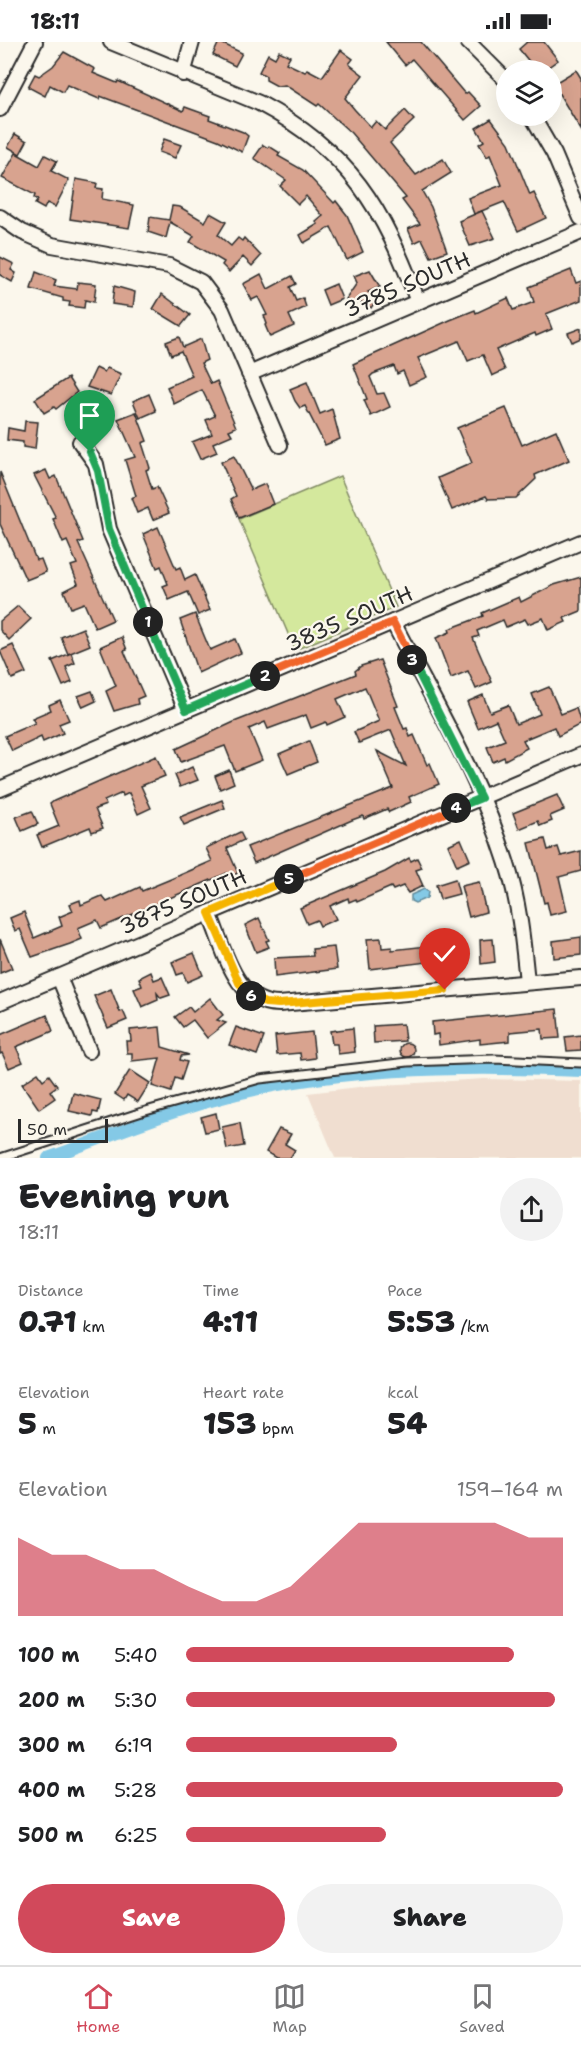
<!DOCTYPE html>
<meta charset="utf-8">
<style>
body{margin:0;font-family:"Shantell Sans",sans-serif;background:#f2f2f2;color:#202124;height:100vh;display:flex;flex-direction:column;font-size:22px;white-space:nowrap}
*{box-sizing:border-box;margin:0}
p{font-size:20px;color:#757577}
.icon{flex:none;width:33px;height:33px;fill:none;stroke:currentColor;stroke-width:2;stroke-linecap:round;stroke-linejoin:round}
.map{position:relative;height:1116px;overflow:hidden}
.sheet{display:flex;flex-direction:column;background:#fff;flex:1}
.sheet>*{flex:none}
.controls{position:absolute;left:496px;top:18px;display:grid;gap:12px}
.controls a{display:grid;place-items:center;width:66px;height:66px;border-radius:50%;background:#fff;box-shadow:0 6px 24px #0002;font-size:30px}
.scale{position:absolute;left:18px;bottom:15px;width:90px;box-sizing:border-box;padding-left:6px;border:3px solid #2b2b2b;border-top:0;font-size:16px;line-height:21px;white-space:nowrap;color:#2b2b2b;-webkit-text-stroke:4px #fbf7ec;paint-order:stroke}
.pin{position:absolute;display:grid;place-items:center;width:51px;height:51px;color:#fff;margin:-62px -26px;border-radius:50% 50% 50% 0;rotate:-45deg;box-shadow:0 0 6px #0007}
.pin .icon{rotate:45deg}
.km{position:absolute;width:30px;height:30px;margin:-15px;border-radius:50%;background:#222;color:#fff;font-size:16px;line-height:30px;text-align:center}
.round{display:grid;place-items:center;flex:none;width:63px;height:63px;border-radius:32px;background:#f2f2f2}
.headline{display:flex;align-items:center;justify-content:space-between;height:102px;padding:0 18px}
h1{font-size:33px;font-weight:800;line-height:45px}
.stats{display:grid;grid-template-columns:repeat(3,1fr);gap:9px;height:102px;padding:6px 18px}
.stats div{display:grid;align-content:center}
.stats b{font-size:30px;font-weight:800}
.stats small{font-size:16px;font-weight:400}
.stats p{font-size:16px}
.chart{height:168px;padding:12px 18px}
.chart p{display:flex;justify-content:space-between}
.chart svg{width:100%;height:108px;margin-top:6px;fill:#d1495b;opacity:.7}
.action{display:flex;gap:12px;margin-top:auto;padding:12px 18px}
.action a{flex:1;height:69px;border-radius:36px;background:#d1495b;color:#fff;font-size:24px;font-weight:800;line-height:69px;text-align:center}
.action a+a{background:#f2f2f2;color:#202124}
ul{padding:0 18px;list-style:none;font-size:20px}
li{display:grid;grid-template-columns:96px 72px 1fr;align-items:center;height:45px}
li i{height:15px;border-radius:8px;background:#d1495b}
.status{display:flex;justify-content:space-between;align-items:center;height:42px;padding:0 30px;background:#fff;direction:ltr}
.status svg{height:16px;fill:currentColor}
.menu{display:flex;justify-content:space-around;align-items:center;height:84px;border-top:2px solid #e0e0e0;background:#fff;font-size:16px;color:#757577}
.menu a{display:grid;justify-items:center;gap:3px}
.menu .current{color:#d1495b}
.map>svg:first-child{display:block}
</style>
<div class="status"><b>18:11</b><svg viewBox="0 0 49 12"><path d="M0 12V9h3v3zM5 12V6h3v6zM10 12V3h3v9zM15 12V0h3v12zM26 1h20v11H26zM47 4h2v5h-2z"/></svg></div>
<div class="map">
<svg width="581" height="1116" viewBox="0 0 581 1116">
<rect width="100%" height="100%" fill="#fbf7ec"/>
<filter id="ink" filterUnits="userSpaceOnUse"><feTurbulence type="fractalNoise" baseFrequency=".0167" numOctaves="2"/><feDisplacementMap in="SourceGraphic" scale="12" xChannelSelector="R" yChannelSelector="G"/><feConvolveMatrix kernelMatrix="1 2 1 2 8 2 1 2 1" color-interpolation-filters="sRGB"/></filter>
<g filter="url(#ink)">
<polygon fill="#f0ded0" points="484,1037 581,1039 581,1116 335,1116 308,1051 367,1044"/>
<polygon fill="#d4e89d" stroke="#808a64" stroke-width="1.5" points="340,434 396,565 295,608 239,477"/>
<polygon fill="#84c9e6" stroke="#608a9b" stroke-width="1.5" points="424,847 428,850 427,856 415,861 411,859 411,853"/>
<g fill="none" stroke-linecap="round" stroke-linejoin="round">
<path stroke="#84c9e6" stroke-width="12" d="M48,1116C102,1097 156,1074 211,1059C328,1025 460,1024 581,1029"/>
</g>
<g fill="#d8a38f" stroke="#2b2b2b" stroke-width="1.5">
<polygon points="219,0 242,11 235,24 213,13"/>
<polygon points="386,0 421,0 465,52 468,50 481,64 465,78 412,17 405,23"/>
<polygon points="527,0 544,0 558,18 544,28 536,28 519,7"/>
<polygon points="341,8 353,17 349,22 363,33 345,56 355,68 371,85 376,79 385,88 405,68 414,78 390,101 416,133 443,117 451,131 422,149 431,165 447,209 431,215 422,197 414,201 408,187 420,182 402,158 406,156 351,91 319,62 317,64 285,43 277,44 266,38 266,34 259,30 268,12 275,16 279,9 290,14 286,21 305,30 307,27 322,35"/>
<polygon points="64,10 95,27 93,31 117,41 118,39 183,69 185,65 210,74 209,77 243,90 248,94 242,110 218,98 100,54 99,57 67,43 63,50 50,43 45,54 28,45 35,32 39,34 53,24"/>
<polygon points="576,28 581,36 581,88 553,42"/>
<polygon points="491,77 509,101 530,153 534,151 546,176 518,189 504,160 474,172 468,156 502,143 490,113 487,115 479,102 484,99 476,86"/>
<polygon points="15,92 27,99 20,112 8,105"/>
<polygon points="164,97 181,103 175,116 159,110"/>
<polygon points="263,103 268,106 269,104 280,111 278,114 303,128 334,161 336,159 347,173 363,210 347,218 331,185 304,201 300,193 318,182 316,180 323,174 306,154 298,162 280,144 286,138 254,116"/>
<polygon points="16,111 39,124 45,113 57,119 51,129 69,138 55,165 47,161 44,167 35,162 38,158 34,156 35,153 2,136"/>
<polygon points="76,137 97,141 96,146 103,147 102,157 134,163 129,186 70,177"/>
<polygon points="172,164 180,165 205,180 210,171 226,180 218,193 231,204 238,196 242,199 244,196 261,214 252,224 243,215 229,230 222,223 224,220 190,200 194,194 170,180 166,196 148,190 150,175 169,178"/>
<polygon points="482,169 495,196 470,204 459,179"/>
<polygon points="0,215 14,222 11,228 16,231 12,240 0,233"/>
<polygon points="370,228 380,245 368,250 377,257 371,266 358,258 354,263 346,257 357,241 354,234"/>
<polygon points="571,228 576,241 581,239 581,258 546,272 552,287 536,294 535,291 496,308 505,328 492,334 483,313 468,319 459,299 418,316 427,335 409,343 403,329 397,332 394,324 373,332 370,335 377,352 384,351 390,365 371,374 364,358 367,357 353,322 450,278 475,268 476,271 508,256 513,268 534,260 529,245"/>
<polygon points="36,230 56,238 54,244 77,247 78,240 96,242 94,260 85,258 84,266 69,264 70,260 63,259 63,256 31,247"/>
<polygon points="261,232 268,247 292,234 296,242 290,245 296,259 303,256 306,265 289,273 294,284 270,295 265,283 267,282 264,274 267,273 258,255 252,258 243,242"/>
<polygon points="336,242 342,257 328,263 322,248"/>
<polygon points="114,244 135,250 133,265 112,262"/>
<polygon points="162,252 190,273 181,284 153,267"/>
<polygon points="581,286 581,296 572,300 568,291"/>
<polygon points="179,295 183,305 201,297 207,318 201,321 211,342 217,339 236,385 229,388 232,393 213,401 217,410 200,417 192,400 212,392 206,378 215,374 202,348 174,362 167,345 192,334 181,309 171,313 166,300"/>
<polygon points="96,326 104,330 107,326 121,332 111,353 87,345"/>
<polygon points="68,336 77,350 56,367 54,365 44,371 35,357"/>
<polygon points="307,340 320,372 332,367 340,397 325,403 305,364 300,366 295,359 290,347"/>
<polygon points="149,352 156,369 140,376 133,359"/>
<polygon points="506,366 522,403 556,388 569,418 535,433 536,437 516,456 488,457 486,454 452,468 438,436 472,421 457,386"/>
<polygon points="136,370 147,399 142,401 150,426 146,428 152,447 157,445 169,471 153,478 148,466 137,471 131,456 136,454 125,418 135,415 118,377"/>
<polygon points="25,379 38,380 35,407 23,405 23,400 7,398 8,386 24,389"/>
<polygon points="234,414 251,448 265,442 273,462 239,476 231,457 236,454 221,420"/>
<polygon points="46,428 50,437 56,434 83,499 78,501 113,578 95,586 84,561 71,566 64,549 78,542 71,524 77,522 67,499 63,501 53,477 56,476 34,433"/>
<polygon points="0,430 36,518 41,517 46,530 26,538 0,482"/>
<polygon points="158,485 176,527 180,525 185,538 195,533 210,568 198,573 188,550 169,558 163,544 168,542 161,524 157,526 143,492"/>
<polygon points="581,535 581,569 564,576 566,580 548,588 543,576 528,582 525,577 506,585 503,578 477,589 479,594 473,596 492,640 476,647 468,629 451,636 436,596 450,590 449,587 483,574 482,571 519,555 521,560 554,543"/>
<polygon points="18,564 31,577 9,598 0,588 0,579"/>
<polygon points="195,572 210,608 235,597 241,611 198,631 180,578"/>
<polygon points="83,586 90,603 68,612 61,595"/>
<polygon points="122,595 127,608 124,609 144,654 137,657 138,662 114,669 106,649 116,644 100,605"/>
<polygon points="13,603 26,631 12,637 0,609"/>
<polygon points="71,611 75,621 66,625 72,640 63,644 52,619"/>
<polygon points="380,618 398,664 395,665 404,687 407,686 410,695 414,693 427,723 430,721 439,742 409,755 411,760 389,770 387,767 364,777 363,774 352,778 254,821 247,805 393,746 377,709 406,724 391,688 359,701 354,690 379,679 365,645 337,657 345,675 327,683 326,680 311,686 306,673 268,687 265,680 249,687 262,718 235,729 225,704 181,720 176,707 234,680 356,632 355,629 361,624"/>
<polygon points="549,645 561,672 576,666 581,682 558,694 554,685 523,698 527,706 505,718 504,715 493,720 487,705 505,698 496,678 478,686 467,660 483,653 490,670 508,663 516,682 540,672 532,652"/>
<polygon points="92,649 96,659 83,665 78,654"/>
<polygon points="60,658 69,678 59,682 63,691 43,700 41,695 12,709 5,694 35,681 32,676 51,668 49,663"/>
<polygon points="309,699 317,720 288,732 279,712"/>
<polygon points="156,714 165,734 141,744 151,766 138,772 129,751 123,754 122,751 104,759 106,763 95,767 103,786 92,790 90,785 42,805 37,793 59,784 50,762 54,759"/>
<polygon points="192,725 198,738 180,745 175,733"/>
<polygon points="229,728 234,741 220,747 215,734"/>
<polygon points="557,753 564,768 550,774 552,779 540,784 538,779 519,787 513,771"/>
<polygon points="222,758 225,766 184,783 180,775"/>
<polygon points="32,769 38,782 22,789 16,775"/>
<polygon points="240,790 244,798 227,806 238,831 229,835 227,831 101,886 97,878 78,886 82,897 70,902 32,915 20,887 15,889 10,876 24,870 34,896 62,884 59,875 73,869 70,862 80,858 81,863 102,854 107,860 140,845 142,849 171,837 212,819 206,806"/>
<polygon points="461,797 470,818 457,824 448,803"/>
<polygon points="545,797 548,808 558,805 561,814 581,809 581,829 559,835 567,869 550,873 547,860 544,861 529,801"/>
<polygon points="409,816 411,819 417,816 422,826 416,828 423,844 408,851 403,844 393,848 391,845 357,860 356,857 349,860 348,856 330,864 336,877 320,884 317,878 307,882 300,866 385,830"/>
<polygon points="455,837 459,852 440,857 436,843"/>
<polygon points="479,840 486,870 469,875 461,844"/>
<polygon points="259,876 269,898 266,899 269,905 256,910 245,883"/>
<polygon points="581,895 581,913 554,916 553,899"/>
<polygon points="381,896 382,906 392,905 392,908 436,903 436,906 443,906 444,922 427,923 427,920 370,927 367,897"/>
<polygon points="0,897 12,926 0,931"/>
<polygon points="493,897 495,920 481,922 480,898"/>
<polygon points="334,905 337,927 275,935 274,916 313,914 312,907"/>
<polygon points="194,911 203,933 187,940 183,931 177,933 172,920"/>
<polygon points="151,930 154,938 162,935 170,953 161,956 157,951 158,958 142,965 134,947 142,944 139,936"/>
<polygon points="111,947 120,970 123,969 127,978 108,986 94,954"/>
<polygon points="210,956 223,973 217,978 226,981 207,996 193,978 183,985 175,975 189,965 193,970"/>
<polygon points="557,967 560,996 543,997 542,987 510,990 510,999 480,1002 480,997 439,1003 438,992 433,993 432,980"/>
<polygon points="47,973 53,989 16,1005 23,1020 9,1026 2,1011 0,1012 0,993"/>
<polygon points="403,982 405,999 374,1001 373,984"/>
<polygon points="160,985 162,1005 189,1013 181,1014 180,1018 187,1020 181,1038 175,1036 171,1050 152,1044 160,1016 132,1019 132,1011 127,1011 126,999 131,999 130,988"/>
<polygon points="236,985 264,995 257,1013 229,1003"/>
<polygon points="353,986 355,1010 338,1012 337,1002 332,1002 330,989"/>
<polygon points="312,990 315,1016 301,1018 300,1011 277,1013 275,994"/>
<polygon points="581,993 581,1008 567,1009 565,995"/>
<circle cx="407" cy="1008" r="7"/>
<polygon points="130,1028 150,1041 138,1060 127,1053 124,1058 115,1052"/>
<polygon points="38,1031 43,1038 49,1033 57,1044 50,1049 55,1056 39,1067 22,1042"/>
<polygon points="73,1051 101,1058 98,1071 93,1070 92,1074 69,1069"/>
<polygon points="216,1071 219,1087 205,1090 201,1075"/>
<polygon points="240,1081 244,1104 227,1107 222,1085"/>
<polygon points="279,1087 291,1092 285,1102 295,1108 290,1116 276,1116 266,1110"/>
</g>
<g fill="none" stroke-linecap="round" stroke-linejoin="round">
<defs>
<polyline id="service" points="0,1116 142,1070 260,1037 408,1020 494,1017 581,1021"/>
<g id="minor">
<path d="M111,0L259,61C350,109 383,166 418,260"/>
<polyline points="468,0 507,39"/>
<polyline points="183,32 192,0"/>
<polyline points="0,67 35,0"/>
<polyline points="532,74 554,112 581,176"/>
<polyline points="0,175 22,190 52,203 169,224 201,240 222,268 280,403"/>
<polyline points="249,332 581,190"/>
<polyline points="80,400 96,422 109,487 186,668"/>
<path d="M393,580C432,657 480,736 506,819C519,859 523,899 527,940"/>
<polyline points="0,747 581,500"/>
<path d="M209,871C224,905 234,962 279,962L581,936"/>
<polyline points="59,935 89,1009"/>
<polyline points="0,960 581,713"/>
</g>
</defs>
<use href="#service" stroke="#2b2b2b" stroke-width="11"/>
<use href="#minor" stroke="#2b2b2b" stroke-width="18"/>
<use href="#service" stroke="#fbf7ec" stroke-width="7"/>
<use href="#minor" stroke="#fbf7ec" stroke-width="14"/>
</g>
</g>
<g fill="none" stroke-linecap="round" stroke-linejoin="round" filter="url(#ink)">
<defs>
<polyline id="split-1" points="90,410 98,429 109,487 148,580"/>
<polyline id="split-2" points="148,580 186,668 265,634"/>
<polyline id="split-3" points="265,634 393,580 412,618"/>
<polyline id="split-4" points="412,618 481,756 456,766"/>
<polyline id="split-5" points="289,837 456,766"/>
<polyline id="split-6" points="251,954 239,941 209,871 289,837"/>
<polyline id="split-7" points="251,954 265,961 279,962 445,948"/>
</defs>
<use href="#split-1" stroke="#fff" stroke-width="12"/>
<use href="#split-2" stroke="#fff" stroke-width="12"/>
<use href="#split-3" stroke="#fff" stroke-width="12"/>
<use href="#split-4" stroke="#fff" stroke-width="12"/>
<use href="#split-5" stroke="#fff" stroke-width="12"/>
<use href="#split-6" stroke="#fff" stroke-width="12"/>
<use href="#split-7" stroke="#fff" stroke-width="12"/>
<use href="#split-1" stroke="#22a559" stroke-width="8"/>
<use href="#split-2" stroke="#22a559" stroke-width="8"/>
<use href="#split-3" stroke="#f0652b" stroke-width="8"/>
<use href="#split-4" stroke="#22a559" stroke-width="8"/>
<use href="#split-5" stroke="#f0652b" stroke-width="8"/>
<use href="#split-6" stroke="#f5b400" stroke-width="8"/>
<use href="#split-7" stroke="#f5b400" stroke-width="8"/>
</g>
<g text-anchor="middle" stroke-width="4.5" stroke-linejoin="round" paint-order="stroke">
<g font-size="22" fill="#2b2b2b" stroke="#fbf7ec">
<text transform="translate(407 242) rotate(-23)" y="8">3785 SOUTH</text>
<text transform="translate(349 576) rotate(-23)" y="8">3835 SOUTH</text>
<text transform="translate(183 859) rotate(-23)" y="8">3875 SOUTH</text>
</g>
</g>
</svg>
<div class="controls">
<a><svg class="icon" aria-label="layers" viewBox="0 0 24 24"><path d="M12 4l9 5-9 5-9-5zM3 14l9 5 9-5"/></svg></a>
</div>
<div class="scale">50 m</div>
<div class="pin" style="left:90px;top:410px;background:#1e9e55"><svg class="icon" aria-label="arrive" viewBox="0 0 24 24"><path d="M6 21V4h12l-3 4 3 4H6"/></svg></div>
<div class="pin" style="left:445px;top:948px;background:#d93025"><svg class="icon" aria-label="check" viewBox="0 0 24 24"><path d="M5 12l5 5 9-10"/></svg></div>
<b class="km" style="left:148px;top:580px">1</b>
<b class="km" style="left:265px;top:634px">2</b>
<b class="km" style="left:412px;top:618px">3</b>
<b class="km" style="left:456px;top:766px">4</b>
<b class="km" style="left:289px;top:837px">5</b>
<b class="km" style="left:251px;top:954px">6</b>
</div>
<section class="sheet">
<div class="headline"><div><h1>Evening run</h1><p>18:11</p></div><a class="round"><svg class="icon" aria-label="share" viewBox="0 0 24 24"><path d="M12 15V3M7 8l5-5 5 5M5 13v7h14v-7"/></svg></a></div>
<div class="stats">
<div><p>Distance</p><b>0.71<small> km</small></b></div>
<div><p>Time</p><b>4:11</b></div>
<div><p>Pace</p><b>5:53<small> /km</small></b></div>
</div>
<div class="stats">
<div><p>Elevation</p><b>5<small> m</small></b></div>
<div><p>Heart rate</p><b>153<small> bpm</small></b></div>
<div><p>kcal</p><b>54</b></div>
</div>
<div class="chart"><p><span>Elevation</span>159–164 m</p>
<svg viewBox="0 0 160 44" preserveAspectRatio="none"><path d="M0 44V12L10 19L20 19L30 25L40 25L50 32L60 38L70 38L80 32L90 19L100 6L110 6L120 6L130 6L140 6L150 12L160 12V44z"/></svg>
</div>
<ul>
<li><b>100 m</b>5:40<i style="width:87%"></i></li>
<li><b>200 m</b>5:30<i style="width:98%"></i></li>
<li><b>300 m</b>6:19<i style="width:56%"></i></li>
<li><b>400 m</b>5:28<i style="width:100%"></i></li>
<li><b>500 m</b>6:25<i style="width:53%"></i></li>
</ul>
<div class="action"><a>Save</a><a>Share</a></div>
</section>
<nav class="menu">
<a class="current"><svg class="icon" aria-label="home" viewBox="0 0 24 24"><path d="M3 11l9-7 9 7M6 9v11h12V9"/></svg>Home</a>
<a><svg class="icon" aria-label="map" viewBox="0 0 24 24"><path d="M3 6l6-2 6 2 6-2v14l-6 2-6-2-6 2zM9 4v14M15 6v14"/></svg>Map</a>
<a><svg class="icon" aria-label="saved" viewBox="0 0 24 24"><path d="M7 4h10v16l-5-4-5 4z"/></svg>Saved</a>
</nav>
